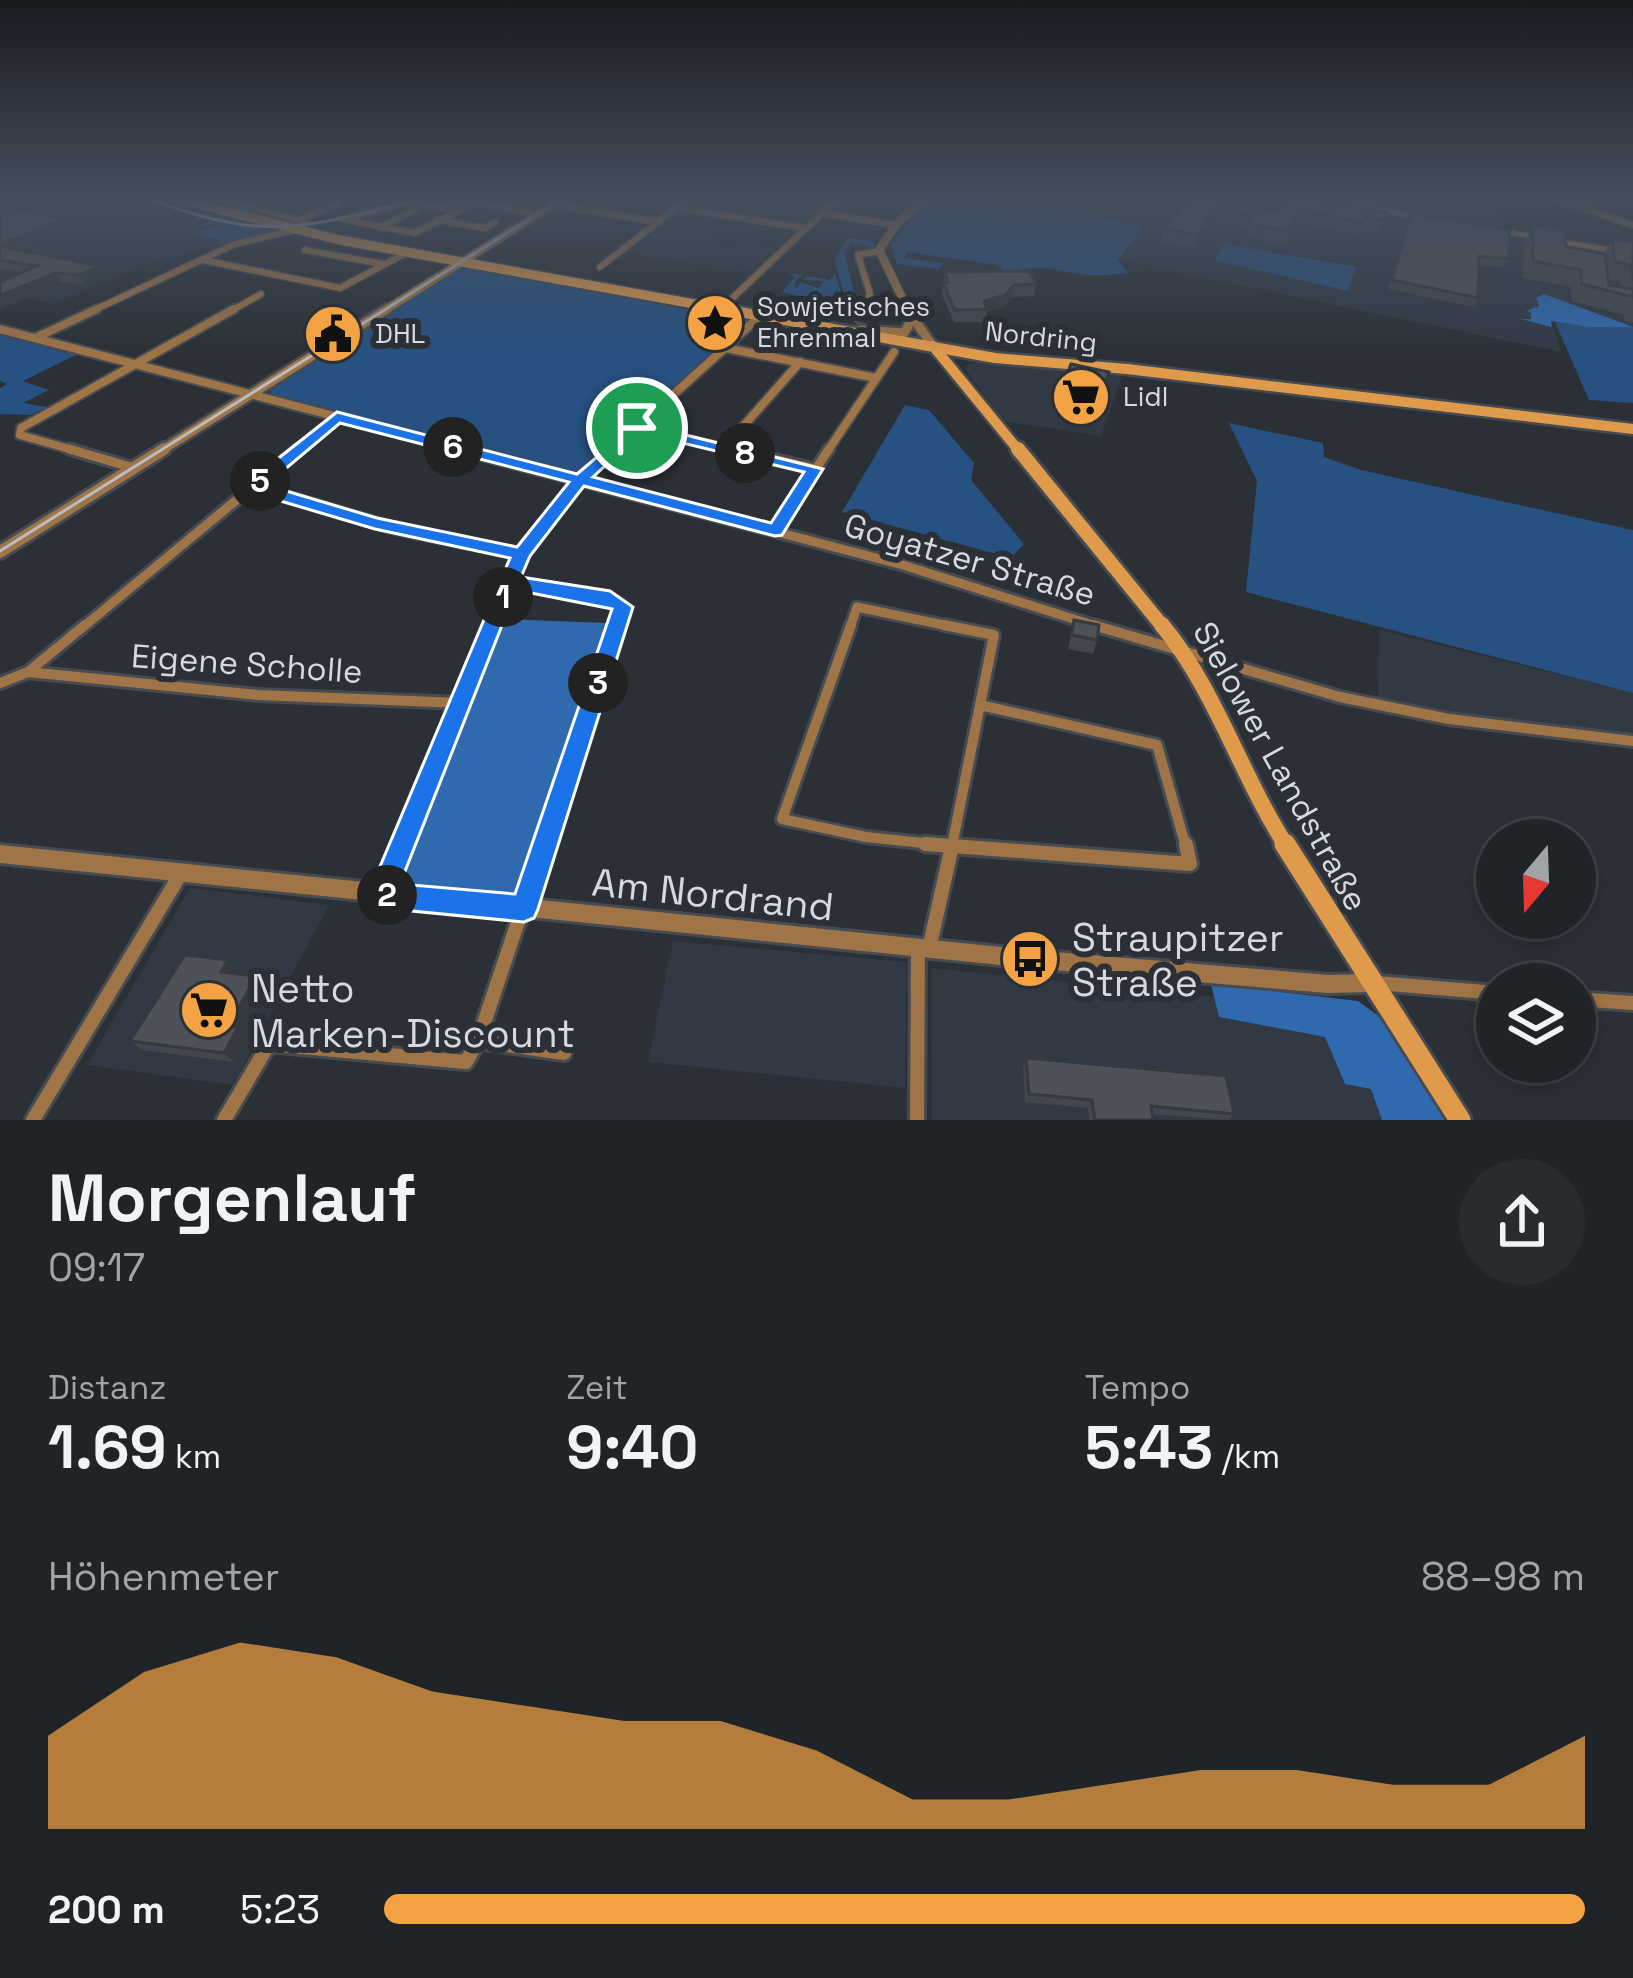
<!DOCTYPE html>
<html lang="de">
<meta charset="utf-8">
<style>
body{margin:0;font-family:"Space Grotesk",sans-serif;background:#282c30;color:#f1f3f6;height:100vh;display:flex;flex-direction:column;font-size:45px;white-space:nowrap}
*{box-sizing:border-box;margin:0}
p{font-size:39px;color:#a2a4a8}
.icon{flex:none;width:66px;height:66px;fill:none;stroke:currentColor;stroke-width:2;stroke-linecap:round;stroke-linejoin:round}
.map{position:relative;height:1120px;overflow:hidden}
.side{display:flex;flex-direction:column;background:#202428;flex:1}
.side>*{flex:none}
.needle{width:78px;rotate:199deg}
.fabs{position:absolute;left:1476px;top:819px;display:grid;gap:24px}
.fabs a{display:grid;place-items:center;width:120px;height:120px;border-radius:50%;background:#202428;box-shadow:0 6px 18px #0003,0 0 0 3px #3d4145;font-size:60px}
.pin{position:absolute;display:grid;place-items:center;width:102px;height:102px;color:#fff;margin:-51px;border:6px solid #fff;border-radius:50%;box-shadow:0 3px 12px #0007}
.km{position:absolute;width:60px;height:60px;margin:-30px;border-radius:50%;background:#222;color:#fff;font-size:33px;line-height:60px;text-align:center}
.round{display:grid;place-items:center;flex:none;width:126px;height:126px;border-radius:63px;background:#282c30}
.headline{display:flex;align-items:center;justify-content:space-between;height:204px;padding:0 48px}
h1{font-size:66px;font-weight:800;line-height:90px}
.figures{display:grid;grid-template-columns:repeat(3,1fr);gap:18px;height:204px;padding:12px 48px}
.figures div{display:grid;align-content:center}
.figures b{font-size:60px;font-weight:800}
.figures small{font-size:33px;font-weight:400}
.figures p{font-size:33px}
.chart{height:336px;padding:24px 48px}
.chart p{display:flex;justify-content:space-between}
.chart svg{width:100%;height:216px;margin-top:12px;fill:#f4a344;opacity:.7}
ul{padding:0 48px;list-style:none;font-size:39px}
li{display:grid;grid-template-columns:192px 144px 1fr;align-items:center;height:90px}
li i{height:30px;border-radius:15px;background:#f4a344}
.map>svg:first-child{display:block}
</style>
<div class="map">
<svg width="1633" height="1120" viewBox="0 0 1633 1120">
<rect width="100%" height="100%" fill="#2b3036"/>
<g fill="#303944">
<polygon points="0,198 140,198 230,223 268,228 261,225 266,225 278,231 144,265 54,304 28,298 0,310"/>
<polygon points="698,198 828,198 798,226 685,208"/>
<polygon points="968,198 1478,198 1502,213 1504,228 1633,250 1633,327 1587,327 1551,321 1561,352 1118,260 1142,227 1030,212"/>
<polygon points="662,226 713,234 703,243 729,248 737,242 773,248 747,273 627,253"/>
<polygon points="989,362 1122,377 1101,436 1003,421 965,369 968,364"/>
<polygon points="1379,630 1633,693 1633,734 1447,714 1378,697"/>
<polygon points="190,888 329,905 233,1085 87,1065"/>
<polygon points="673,941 907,962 905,1088 648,1062"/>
<polygon points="931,968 1326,1008 1359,1033 1388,1120 932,1120"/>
</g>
<g fill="#275181">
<path d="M929,198H979L976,202L1029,212L1036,205L1143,226L1118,260L1129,273C1114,274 1096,277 1081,274C1054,270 1034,262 1007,275L998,265L907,252L904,258L943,263L939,269L897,264L891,244Z"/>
<polygon points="190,209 271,229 285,230 232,243 194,235 219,224 217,222 183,232 211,221 206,218 171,230 201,218 196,215 158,228 191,215 184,212 154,225"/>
<polygon points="848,238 875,241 873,248 851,242 844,251 854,292 846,309 861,309 856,317 810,309 817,300 782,292 795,277 787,273 803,275 796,280 795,289 801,282 818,288 825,281 803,280 807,276 830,280 835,273 841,292 833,309 844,293 834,260"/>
<polygon points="1224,244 1356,267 1348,291 1214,260"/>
<polygon points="461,266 470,268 749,321 580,473 269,394 271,391 267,389"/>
<polygon points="1555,322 1587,327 1633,327 1633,403 1589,400"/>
<polygon points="0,335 76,355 23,381 49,390 23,403 47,407 31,415 0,414 0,388 7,384 0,381"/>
<polygon points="905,405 929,410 974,463 971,480 1024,544 1011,558 842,512"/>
<polygon points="1229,423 1323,443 1324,457 1361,470 1633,530 1633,693 1246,592 1257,481"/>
</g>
<g fill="#2e6aad">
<polygon points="1544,294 1633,327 1587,327 1551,321 1552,327 1521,319 1531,319 1531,312 1526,311 1539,306 1536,298"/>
<polygon points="499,619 607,623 523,899 392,886"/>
<polygon points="1211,984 1358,1001 1384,1020 1447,1120 1382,1120 1371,1089 1345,1084 1325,1037 1219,1017"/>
</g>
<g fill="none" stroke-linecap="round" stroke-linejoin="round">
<defs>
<g id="pedestrian">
<polyline points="1314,198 1419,217"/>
<polyline points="1504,232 1537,237"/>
<polyline points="1558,241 1633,254"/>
</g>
<g id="minor-far4">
<polyline points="218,198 304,222"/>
<polyline points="446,198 539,214"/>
<polyline points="1553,198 1633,225"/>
<polyline points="1570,204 1595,198"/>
<polyline points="553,205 659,222"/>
<polyline points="677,208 806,228"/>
<polyline points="821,213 896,225"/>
<polyline points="348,218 427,198"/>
<polyline points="342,219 415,233 473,203"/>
<polyline points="298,220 338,204"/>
<polyline points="437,220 485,228 495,222"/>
<polyline points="381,227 423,205 454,210"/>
<polyline points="305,250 383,264"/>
<polyline points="203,260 340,288 408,252"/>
<polyline points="600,267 689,198"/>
<polyline points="723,307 838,198"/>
<polyline points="90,312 235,244 294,230"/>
<polyline points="229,312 261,294"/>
<polyline points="861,312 870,294 858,255 879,251"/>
</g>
<g id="minor-far3">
<polyline points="858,318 863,309"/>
<polyline points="0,329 472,452"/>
<polyline points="35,338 97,309"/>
<polyline points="726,348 876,378"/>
<polyline points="637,428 742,452"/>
<polyline points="724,448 800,362"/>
<polyline points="80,452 20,435 21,428 234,309"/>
<polyline points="294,452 337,417"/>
<polyline points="610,452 759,317"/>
<polyline points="827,452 894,352"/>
</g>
<g id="minor-far2">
<polyline points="69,449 134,468"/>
<polyline points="460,449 903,565 1102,628"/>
<polyline points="729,449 815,469"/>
<polyline points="253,487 397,529 521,554"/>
<polyline points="775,531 829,449"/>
<polyline points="509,582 610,599 623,607 616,628"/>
<polyline points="82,628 298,449"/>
<polyline points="491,628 521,554 580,480 614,449"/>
<polyline points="850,628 857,607 958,628"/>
</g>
<g id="minor-far1">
<polyline points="851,625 782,819 866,837 952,846"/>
<polyline points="944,625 994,635 980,705"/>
<polyline points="1093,625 1340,697 1449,719 1633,741"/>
<polyline points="28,672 258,695 462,703"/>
<polyline points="0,683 28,672 85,625"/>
<polyline points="980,705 1157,745 1186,847"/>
<polyline points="952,846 961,847"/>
<polyline points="952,846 980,705"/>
<polyline points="401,847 492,625"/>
<polyline points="543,847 617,625"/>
</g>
<g id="minor">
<polyline points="925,844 952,846"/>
<polyline points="952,846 1190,864 1186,844"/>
<polyline points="381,895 402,844"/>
<polyline points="929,949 952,846"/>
<polyline points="1377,983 1497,993"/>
<polyline points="1575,999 1633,1003"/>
<polyline points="478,1041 564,1053"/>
<polyline points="33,1120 180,875"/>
<polyline points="224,1120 269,1044 466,1062 478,1041 544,844"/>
<polyline points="917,1120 918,948"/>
</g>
<g id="tertiary-far3">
<polyline points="382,312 564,198"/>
<polyline points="909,312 879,250 896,225 925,198"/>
</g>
<g id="tertiary-far2">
<polyline points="907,309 930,342"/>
<polyline points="861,330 904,333 913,318"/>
<polyline points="159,452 387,309"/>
</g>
<polyline id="tertiary-far1" points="0,552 164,449"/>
<polyline id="tertiary" points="0,854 1030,959 1328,984 1370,983"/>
<polyline id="secondary-far4" points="174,198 340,240 739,312"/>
<g id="secondary-far3">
<polyline points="723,309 995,358 1127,369 1633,429"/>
<polyline points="933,346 1020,452"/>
</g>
<polyline id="secondary-far2" points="1018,449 1164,628"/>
<path id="secondary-far1" d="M1162,625C1216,690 1241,776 1287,847"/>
<polyline id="secondary" points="1285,844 1460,1120"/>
</defs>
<use href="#pedestrian" stroke="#464b51" stroke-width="8"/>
<use href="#minor-far4" stroke="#464b51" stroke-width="9"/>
<use href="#minor-far3" stroke="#464b51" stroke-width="12"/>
<use href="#minor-far2" stroke="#464b51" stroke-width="15"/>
<use href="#minor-far1" stroke="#464b51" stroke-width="16"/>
<use href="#minor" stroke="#464b51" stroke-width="20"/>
<use href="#tertiary-far3" stroke="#464b51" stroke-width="10"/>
<use href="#tertiary-far2" stroke="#464b51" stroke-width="14"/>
<use href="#tertiary-far1" stroke="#464b51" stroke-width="18"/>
<use href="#tertiary" stroke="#464b51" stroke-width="24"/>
<use href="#secondary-far4" stroke="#464b51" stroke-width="12"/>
<use href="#secondary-far3" stroke="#464b51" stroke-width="15"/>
<use href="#secondary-far2" stroke="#464b51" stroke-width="20"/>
<use href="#secondary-far1" stroke="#464b51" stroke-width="22"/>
<use href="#secondary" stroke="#464b51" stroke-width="27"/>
<use href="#pedestrian" stroke="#9f7446" stroke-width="4.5"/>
<use href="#minor-far4" stroke="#9f7446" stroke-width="6"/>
<use href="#minor-far3" stroke="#9f7446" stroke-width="8"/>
<use href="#minor-far2" stroke="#9f7446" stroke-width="9"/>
<use href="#minor-far1" stroke="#9f7446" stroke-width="10"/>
<use href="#minor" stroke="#9f7446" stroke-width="14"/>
<use href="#tertiary-far3" stroke="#9f7446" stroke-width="8"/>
<use href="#tertiary-far2" stroke="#9f7446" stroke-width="9"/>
<use href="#tertiary-far1" stroke="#9f7446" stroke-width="12"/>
<use href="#tertiary" stroke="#9f7446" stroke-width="18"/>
<use href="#secondary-far4" stroke="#df9a4c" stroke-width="9"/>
<use href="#secondary-far3" stroke="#df9a4c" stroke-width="10"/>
<use href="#secondary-far2" stroke="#df9a4c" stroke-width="14"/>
<use href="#secondary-far1" stroke="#df9a4c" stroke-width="16"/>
<use href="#secondary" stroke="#df9a4c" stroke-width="21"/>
<g stroke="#b9bcc1" stroke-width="3">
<path d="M144,198C177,208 210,221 245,225C306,232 364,213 422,198"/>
<polyline points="0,551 563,198"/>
</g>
</g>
<g fill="#42474c" fill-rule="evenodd">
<polygon points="0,198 24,204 12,208 70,227 15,249 99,266 104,275 84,284 60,282 0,268"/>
<polygon points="1160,198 1203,198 1278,212 1286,198 1385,221 1380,233 1360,230 1358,234 1295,222 1284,244 1245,236 1248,227 1212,221 1194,248 1161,241 1164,229 1186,203"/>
<polygon points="1412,198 1434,198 1430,207 1411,203"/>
<polygon points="1411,213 1509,259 1504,267 1479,265 1478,298 1474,307 1388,289"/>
<path d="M1533,226L1566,247L1603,254L1612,239L1633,242V323L1625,321L1624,315L1572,301L1571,287L1523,278L1524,242ZM1608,279L1620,281L1621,287L1609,285Z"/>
<polygon points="945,272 1036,284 1034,296 1012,297 1004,307 987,312 986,322 954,322 942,295"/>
<polygon points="1107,382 1093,425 1054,413 1056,403"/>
<polygon points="1074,620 1097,640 1093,654 1068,649"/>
<polygon points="238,969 235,974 256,976 265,986 241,1030 248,1036 234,1062 142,1050 130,1041"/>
<polygon points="1026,1058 1234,1114 1228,1120 1152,1114 1153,1120 1089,1120 1088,1108 1025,1102 1023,1066"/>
</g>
<g fill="#36393e">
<polygon points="13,198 20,198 24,204 0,213 0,203"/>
<polygon points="1216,208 1212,221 1194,248 1197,235"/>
<polygon points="66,218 70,227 2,253 0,244"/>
<polygon points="99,266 104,275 84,284 79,275"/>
<polygon points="54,273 60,282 0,308 0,296"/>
<polygon points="1014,285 1012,297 1004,307 987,312 984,301"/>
<polygon points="228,960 238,969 230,982 221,972"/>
<polygon points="256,976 265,986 241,1030 248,1036 234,1062 224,1053 229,1026"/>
</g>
<g fill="#4d5258" stroke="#36393e" stroke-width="3">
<polygon points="1190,198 1203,198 1278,212 1286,198 1306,198 1387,213 1385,221 1365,218 1363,222 1299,210 1289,231 1249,224 1254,216 1216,208 1197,235 1164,229"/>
<polygon points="0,206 66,218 0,244"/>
<polygon points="1411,213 1509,230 1509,259 1479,256 1478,298 1392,280"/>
<polygon points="1533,226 1565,231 1566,247 1605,254 1609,285 1633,289 1633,297 1582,284 1581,270 1533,261"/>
<polygon points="1612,239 1633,242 1633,281 1630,265 1615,262"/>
<polygon points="0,246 99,266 79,275 54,273 0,296 0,282 37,266 0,260"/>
<polygon points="1030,271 1036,284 1014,285 1005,295 984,301 987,309 955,310 943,283 948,283 945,272"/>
<polygon points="1071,364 1109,372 1095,415 1056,403"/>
<polygon points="1074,620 1099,625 1097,640 1072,635"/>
<polygon points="185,955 228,960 221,972 256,976 229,1026 238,1027 224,1053 130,1041"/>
<polygon points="1026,1058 1226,1076 1234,1114 1151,1106 1153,1120 1095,1120 1092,1100 1029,1094"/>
</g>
<linearGradient id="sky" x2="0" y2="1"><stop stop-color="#181a1e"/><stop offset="0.56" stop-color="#444e5d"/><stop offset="1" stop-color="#444e5d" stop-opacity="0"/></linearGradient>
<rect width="1633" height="355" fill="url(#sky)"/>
<path fill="#1a73e8" stroke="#fff" stroke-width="3" fill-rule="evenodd" d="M337,412L577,474L637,423L823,469L782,535L775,536L584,486L530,556L521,577L610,591L633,607L538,909L534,918L524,922L381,908L372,904L368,895L510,558L375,529L247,491V483ZM340,423L569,482L517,547L377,518L266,485ZM641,433L804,472L771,523L593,477ZM516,590L612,609L515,894L400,884Z"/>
<defs>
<symbol id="sight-disc" viewBox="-11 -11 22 22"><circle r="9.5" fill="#f4a344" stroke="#2b3036"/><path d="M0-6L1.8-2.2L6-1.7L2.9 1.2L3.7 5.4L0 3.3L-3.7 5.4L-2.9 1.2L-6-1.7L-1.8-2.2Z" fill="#111"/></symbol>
<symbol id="civic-disc" viewBox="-11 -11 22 22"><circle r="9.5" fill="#f4a344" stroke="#2b3036"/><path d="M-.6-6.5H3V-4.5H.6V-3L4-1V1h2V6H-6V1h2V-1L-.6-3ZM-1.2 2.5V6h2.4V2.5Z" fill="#111"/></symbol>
<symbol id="supermarket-disc" viewBox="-11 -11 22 22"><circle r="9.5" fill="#f4a344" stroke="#2b3036"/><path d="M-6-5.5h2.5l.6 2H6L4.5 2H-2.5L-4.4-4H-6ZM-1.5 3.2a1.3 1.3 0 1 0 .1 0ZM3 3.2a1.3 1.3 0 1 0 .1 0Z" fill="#111"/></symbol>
<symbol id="bus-disc" viewBox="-11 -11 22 22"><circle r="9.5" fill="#f4a344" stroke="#2b3036"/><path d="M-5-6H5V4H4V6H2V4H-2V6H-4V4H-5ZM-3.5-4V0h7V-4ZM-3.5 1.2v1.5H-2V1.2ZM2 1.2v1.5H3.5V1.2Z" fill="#111"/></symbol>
</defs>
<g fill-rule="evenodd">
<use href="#sight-disc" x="682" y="290" width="66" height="66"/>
<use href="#civic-disc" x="300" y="301" width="66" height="66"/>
<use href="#supermarket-disc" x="1048" y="364" width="66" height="66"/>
<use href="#bus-disc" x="997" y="926" width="66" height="66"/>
<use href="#supermarket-disc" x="176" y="977" width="66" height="66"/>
</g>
<g text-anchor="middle" stroke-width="12" stroke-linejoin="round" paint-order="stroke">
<g font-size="27" fill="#d6d9dd" stroke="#2b3036" text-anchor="start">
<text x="757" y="316">Sowjetisches<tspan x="757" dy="31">Ehrenmal</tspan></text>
<text x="375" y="343">DHL</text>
<text x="1123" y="406">Lidl</text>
</g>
<g font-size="27" fill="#d6d9dd" stroke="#2b3036">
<text transform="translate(1041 337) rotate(6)" y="9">Nordring</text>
</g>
<g font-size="33" fill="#d6d9dd" stroke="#2b3036">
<text transform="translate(970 559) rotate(16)" y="12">Goyatzer Straße</text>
<text transform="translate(247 663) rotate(4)" y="12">Eigene Scholle</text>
<text transform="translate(1281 766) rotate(61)" y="12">Sielower Landstraße</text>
</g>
<g font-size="39" fill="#d6d9dd" stroke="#2b3036">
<text transform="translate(713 894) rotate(6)" y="14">Am Nordrand</text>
</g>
<g font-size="39" fill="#d6d9dd" stroke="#2b3036" text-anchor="start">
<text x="1072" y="951">Straupitzer<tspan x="1072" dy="45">Straße</tspan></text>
<text x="251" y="1002">Netto<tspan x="251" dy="45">Marken-Discount</tspan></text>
</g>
</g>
</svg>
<div class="fabs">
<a><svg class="needle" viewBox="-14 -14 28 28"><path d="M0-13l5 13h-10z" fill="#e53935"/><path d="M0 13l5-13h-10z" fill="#a2a4a8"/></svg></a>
<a><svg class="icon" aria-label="layers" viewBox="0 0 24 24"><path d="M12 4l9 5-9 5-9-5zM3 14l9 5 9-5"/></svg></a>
</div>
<div class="pin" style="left:637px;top:428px;background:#1e9e55"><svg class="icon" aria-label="arrive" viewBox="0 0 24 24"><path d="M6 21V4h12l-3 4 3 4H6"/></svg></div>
<b class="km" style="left:503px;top:597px">1</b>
<b class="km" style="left:387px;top:895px">2</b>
<b class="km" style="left:598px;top:683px">3</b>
<b class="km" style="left:260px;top:481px">5</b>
<b class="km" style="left:453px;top:447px">6</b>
<b class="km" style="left:745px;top:453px">8</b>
</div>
<section class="side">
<div class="headline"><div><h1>Morgenlauf</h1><p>09:17</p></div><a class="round"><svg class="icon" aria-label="share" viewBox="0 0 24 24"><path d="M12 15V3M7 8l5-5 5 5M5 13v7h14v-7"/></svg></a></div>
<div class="figures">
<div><p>Distanz</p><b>1.69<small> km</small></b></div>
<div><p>Zeit</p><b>9:40</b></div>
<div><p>Tempo</p><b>5:43<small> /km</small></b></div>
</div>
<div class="chart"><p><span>Höhenmeter</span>88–98 m</p>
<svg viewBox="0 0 160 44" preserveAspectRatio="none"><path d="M0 44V25L10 12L20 6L30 9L40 16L50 19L60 22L70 22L80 28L90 38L100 38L110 35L120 32L130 32L140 35L150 35L160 25V44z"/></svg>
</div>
<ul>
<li><b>200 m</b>5:23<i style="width:100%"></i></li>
</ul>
</section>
